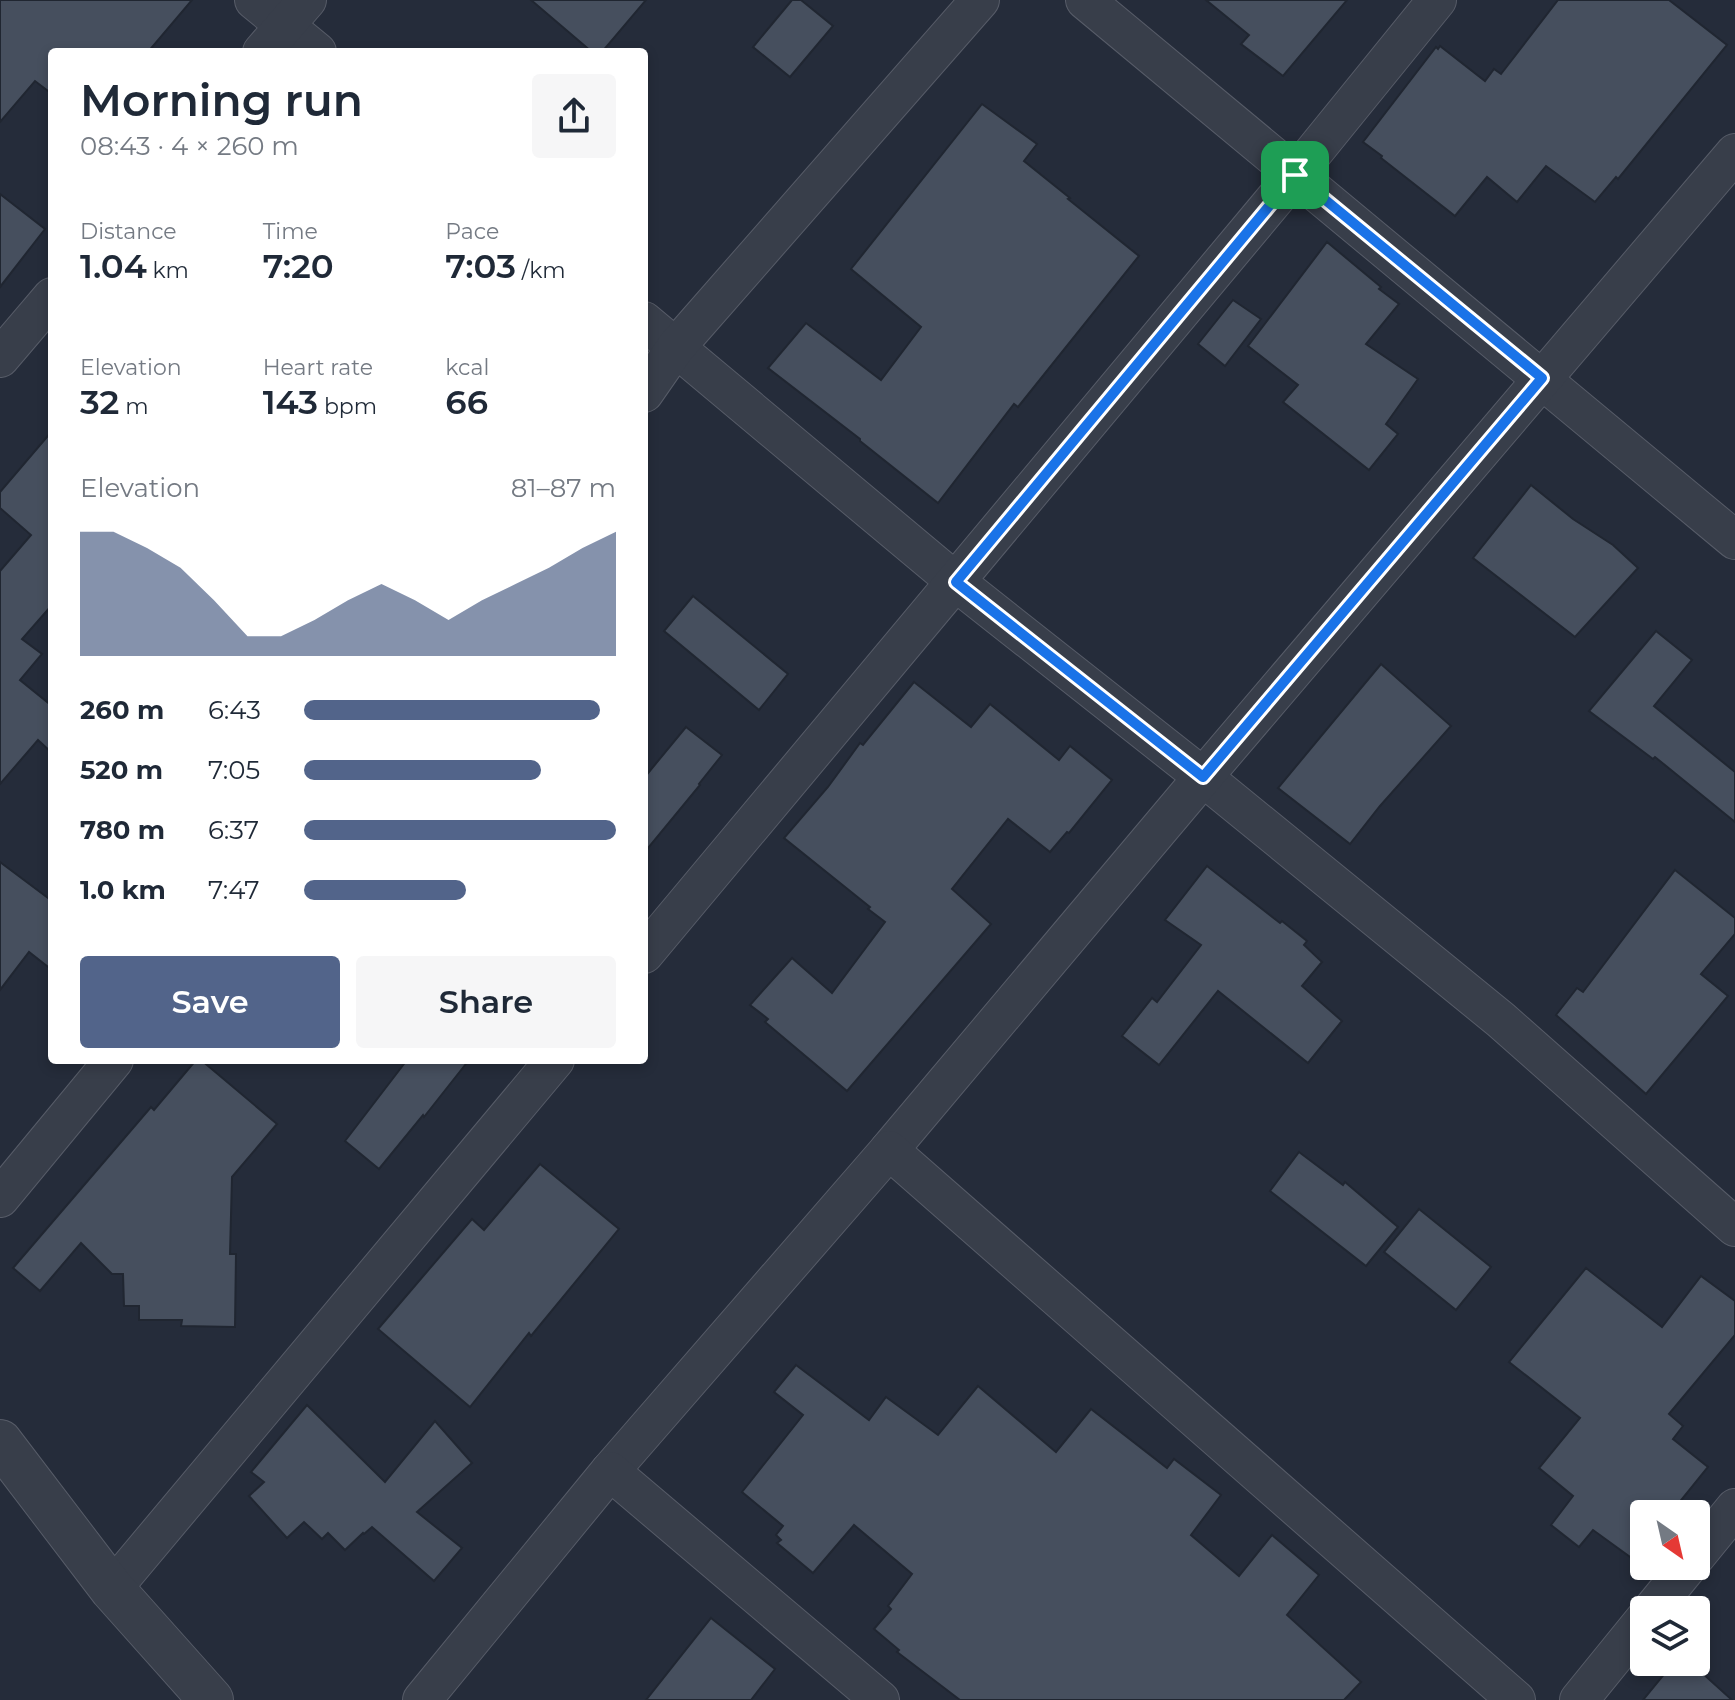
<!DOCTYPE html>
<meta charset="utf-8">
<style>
body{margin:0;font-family:Montserrat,sans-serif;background:#f6f6f7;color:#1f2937;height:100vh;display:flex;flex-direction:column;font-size:30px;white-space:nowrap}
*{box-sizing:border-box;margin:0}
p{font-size:26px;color:#747a83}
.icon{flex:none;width:44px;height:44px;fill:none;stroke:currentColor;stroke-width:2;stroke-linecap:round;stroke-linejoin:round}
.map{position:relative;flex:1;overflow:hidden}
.panel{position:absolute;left:48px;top:48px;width:600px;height:1016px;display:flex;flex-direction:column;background:#fff;border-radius:8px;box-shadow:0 4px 12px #0003}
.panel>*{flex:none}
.needle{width:52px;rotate:146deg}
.buttons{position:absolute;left:1630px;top:1500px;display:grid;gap:16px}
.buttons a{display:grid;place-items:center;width:80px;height:80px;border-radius:8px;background:#fff;box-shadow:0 4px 12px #0003;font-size:40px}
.pin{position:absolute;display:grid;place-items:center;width:68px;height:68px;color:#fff;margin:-34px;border-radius:16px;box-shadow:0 4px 12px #0006}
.round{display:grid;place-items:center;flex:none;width:84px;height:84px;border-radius:8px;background:#f6f6f7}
.summary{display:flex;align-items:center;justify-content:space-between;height:136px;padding:0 32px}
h1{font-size:44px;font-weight:600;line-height:60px}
.stats{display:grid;grid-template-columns:repeat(3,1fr);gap:12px;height:136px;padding:8px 32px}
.stats div{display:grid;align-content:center}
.stats b{font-size:34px;font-weight:600}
.stats small{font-size:22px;font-weight:400}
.stats p{font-size:22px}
.chart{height:224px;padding:16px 32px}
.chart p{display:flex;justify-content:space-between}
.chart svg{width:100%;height:144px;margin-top:8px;fill:#52648a;opacity:.7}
.cta{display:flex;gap:16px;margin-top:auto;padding:16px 32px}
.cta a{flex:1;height:92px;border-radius:8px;background:#52648a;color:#fff;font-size:32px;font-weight:600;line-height:92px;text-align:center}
.cta a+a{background:#f6f6f7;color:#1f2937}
ul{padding:0 32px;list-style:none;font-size:26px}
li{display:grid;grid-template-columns:128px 96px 1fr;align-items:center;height:60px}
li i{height:20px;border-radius:10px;background:#52648a}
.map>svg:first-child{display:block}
</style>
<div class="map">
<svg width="1735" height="1700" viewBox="0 0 1735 1700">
<rect width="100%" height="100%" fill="#252c3a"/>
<g fill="#464f5e" stroke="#202631" stroke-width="2">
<polygon points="0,0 192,0 148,52 52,52 52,94 35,81 0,122"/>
<polygon points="531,0 646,0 602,52 592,52"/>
<polygon points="792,0 801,0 833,26 790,77 753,47"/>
<polygon points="1206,0 1347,0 1283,76 1241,44 1249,35"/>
<polygon points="1558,0 1669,0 1727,45 1618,179 1616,177 1595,202 1546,166 1517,202 1487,177 1455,216 1381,158 1382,156 1363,142 1436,47 1438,49 1440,46 1485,81 1494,69 1501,74"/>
<polygon points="982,104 1037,144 1024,161 1070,198 1068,199 1139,256 1018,407 1014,404 938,503 860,441 860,439 768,368 806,323 881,380 921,327 851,269"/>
<polygon points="0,194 45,229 0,287"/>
<polygon points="1327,242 1381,287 1379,289 1399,304 1366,344 1418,379 1386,424 1398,434 1369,470 1283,402 1298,385 1248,346"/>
<polygon points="1233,300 1261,319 1225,366 1198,344"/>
<polygon points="52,431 52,605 22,639 42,654 20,680 52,706 52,753 38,740 0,784 0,571 31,535 0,508 0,492"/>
<polygon points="1531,485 1573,519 1613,545 1638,568 1575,637 1473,558"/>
<polygon points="693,596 788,674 759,710 664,631"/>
<polygon points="1656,631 1692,660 1654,706 1735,772 1735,822 1655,757 1653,759 1589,711"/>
<polygon points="1381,664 1451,726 1380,806 1350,844 1278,788"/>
<polygon points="914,682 971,727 990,704 1059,760 1070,746 1112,780 1069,833 1067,832 1050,852 1008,819 952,889 991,924 847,1091 765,1022 768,1019 750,1005 792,958 832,993 885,922 868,909 870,907 784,838 828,787 860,743 863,745"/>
<polygon points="686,727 722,755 699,784 700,785 644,853 644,778"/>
<polygon points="0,862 52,901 52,970 29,952 0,990"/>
<polygon points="1207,866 1280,923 1282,921 1307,941 1304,945 1322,962 1302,986 1342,1021 1308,1063 1218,991 1159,1065 1122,1036 1152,998 1157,1002 1201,945 1165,920"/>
<polygon points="1675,870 1735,918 1735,934 1701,974 1728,996 1646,1094 1556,1015 1577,988 1583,992"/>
<polygon points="196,1060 201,1060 277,1124 232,1177 230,1254 236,1254 235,1327 181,1326 182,1320 139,1320 139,1306 124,1306 123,1274 112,1274 81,1243 40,1291 13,1268 151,1107 154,1110"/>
<polygon points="407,1060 469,1060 424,1117 423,1115 379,1169 345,1141"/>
<polygon points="1299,1152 1343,1185 1345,1182 1398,1227 1366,1266 1270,1191"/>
<polygon points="540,1164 619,1229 531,1336 529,1333 470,1407 378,1329 472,1219 484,1230"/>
<polygon points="1419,1209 1491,1267 1456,1310 1384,1252"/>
<polygon points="1586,1268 1662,1327 1701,1276 1735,1301 1735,1335 1669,1414 1683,1426 1673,1439 1708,1467 1670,1514 1644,1514 1644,1567 1593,1530 1579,1547 1551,1525 1573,1496 1539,1468 1580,1418 1509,1362"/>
<polygon points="796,1365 869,1420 886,1397 938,1435 978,1386 1056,1452 1091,1409 1167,1468 1174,1459 1221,1495 1191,1535 1239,1576 1272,1535 1319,1575 1287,1615 1361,1682 1344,1700 960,1700 897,1652 899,1650 874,1629 891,1609 888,1606 912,1574 854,1525 813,1573 777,1543 781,1540 776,1535 783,1526 742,1492 803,1415 774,1392"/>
<polygon points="307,1405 385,1482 435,1421 472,1463 417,1512 462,1548 434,1581 372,1527 364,1534 363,1533 345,1550 328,1533 322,1539 304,1522 287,1538 249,1496 264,1482 251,1472"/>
<polygon points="711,1618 775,1669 751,1700 646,1700"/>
<polygon points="1674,1662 1690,1662 1732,1700 1643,1700"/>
</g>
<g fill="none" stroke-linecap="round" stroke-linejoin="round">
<defs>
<g id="minor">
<polyline points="254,0 317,52"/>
<polyline points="1085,0 1735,540"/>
<polyline points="262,52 307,0"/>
<polyline points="644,321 956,582 1203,777 1501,1020 1735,1227"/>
<polyline points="0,358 52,297"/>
<polyline points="644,393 676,347 980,0"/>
<polyline points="644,954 1295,175 1437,0"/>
<polyline points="889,1150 1203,777 1735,153"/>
<polyline points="0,1198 114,1060"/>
<polyline points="610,1471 889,1150 1516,1700"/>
<polyline points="1696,1556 1735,1508"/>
<polyline points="112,1589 555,1060"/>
<polyline points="1652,1610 1688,1566"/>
<polyline points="422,1700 610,1471 880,1700"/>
<polyline points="1579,1700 1644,1620"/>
</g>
<polyline id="tertiary" points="0,1442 112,1589 211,1700"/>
</defs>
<use href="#minor" stroke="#575c68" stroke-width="40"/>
<use href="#tertiary" stroke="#575c68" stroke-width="46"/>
<use href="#minor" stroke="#383e4a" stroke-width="38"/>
<use href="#tertiary" stroke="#383e4a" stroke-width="44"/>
</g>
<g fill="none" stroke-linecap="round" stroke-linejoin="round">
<defs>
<polygon id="route" points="1295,175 1542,378 1203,777 956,582"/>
</defs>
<use href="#route" stroke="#fff" stroke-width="16"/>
<use href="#route" stroke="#1a73e8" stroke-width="10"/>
</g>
</svg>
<div class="buttons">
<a><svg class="needle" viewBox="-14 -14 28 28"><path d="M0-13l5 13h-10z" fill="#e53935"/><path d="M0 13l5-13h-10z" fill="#747a83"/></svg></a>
<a><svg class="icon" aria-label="layers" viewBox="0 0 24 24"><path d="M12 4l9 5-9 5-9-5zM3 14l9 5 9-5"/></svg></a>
</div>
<div class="pin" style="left:1295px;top:175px;background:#1e9e55"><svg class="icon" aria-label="arrive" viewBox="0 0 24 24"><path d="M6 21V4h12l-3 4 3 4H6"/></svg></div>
<section class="panel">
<div class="summary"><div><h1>Morning run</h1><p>08:43 · 4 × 260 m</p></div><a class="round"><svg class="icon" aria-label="share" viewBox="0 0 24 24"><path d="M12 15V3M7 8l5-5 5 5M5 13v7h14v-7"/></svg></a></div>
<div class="stats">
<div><p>Distance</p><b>1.04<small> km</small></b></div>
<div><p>Time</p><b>7:20</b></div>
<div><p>Pace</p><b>7:03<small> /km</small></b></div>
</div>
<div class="stats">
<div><p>Elevation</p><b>32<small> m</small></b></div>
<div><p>Heart rate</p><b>143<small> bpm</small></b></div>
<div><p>kcal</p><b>66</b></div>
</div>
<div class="chart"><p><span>Elevation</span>81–87 m</p>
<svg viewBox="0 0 160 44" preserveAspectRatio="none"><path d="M0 44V6L10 6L20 11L30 17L40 27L50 38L60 38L70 33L80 27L90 22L100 27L110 33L120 27L130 22L140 17L150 11L160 6V44z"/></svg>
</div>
<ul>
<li><b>260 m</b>6:43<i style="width:95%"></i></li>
<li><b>520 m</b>7:05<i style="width:76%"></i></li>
<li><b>780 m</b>6:37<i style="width:100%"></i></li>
<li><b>1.0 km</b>7:47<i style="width:52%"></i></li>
</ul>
<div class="cta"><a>Save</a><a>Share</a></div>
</section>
</div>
